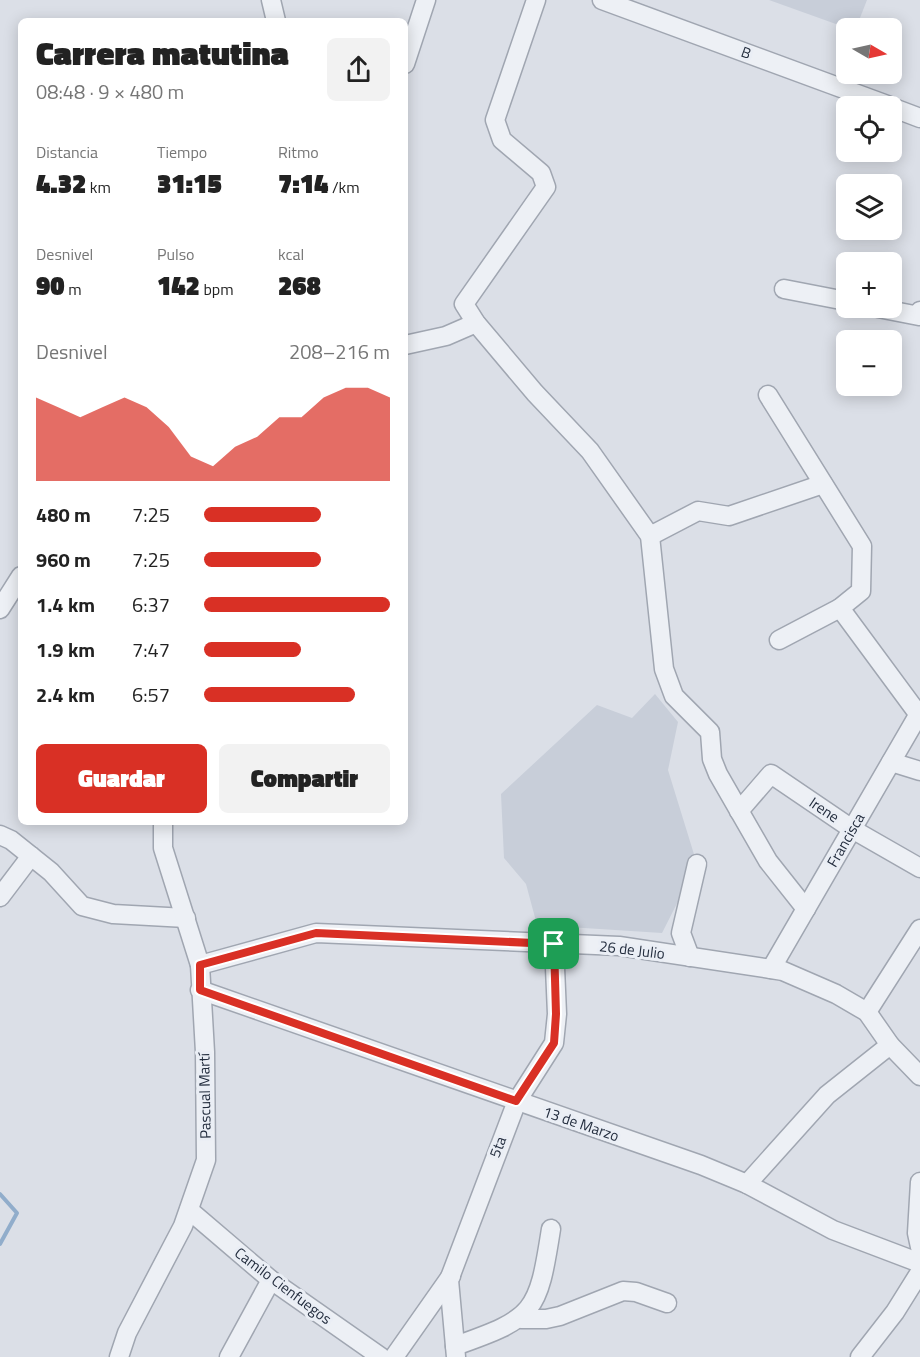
<!DOCTYPE html>
<html lang="es">
<meta charset="utf-8">
<style>
body{margin:0;font-family:"Titillium Web",sans-serif;background:#f2f2f2;color:#222;height:100vh;display:flex;flex-direction:column;font-size:22px;white-space:nowrap}
*{box-sizing:border-box;margin:0}
p{font-size:20px;color:#767676}
.icon{flex:none;width:33px;height:33px;fill:none;stroke:currentColor;stroke-width:2;stroke-linecap:round;stroke-linejoin:round}
.map{position:relative;flex:1;overflow:hidden}
.panel{position:absolute;left:18px;top:18px;width:390px;height:807px;display:flex;flex-direction:column;background:#fff;border-radius:9px;box-shadow:0 3px 15px #0003}
.panel>*{flex:none}
.needle{width:39px;rotate:99deg}
.controls{position:absolute;left:836px;top:18px;display:grid;gap:12px}
.controls a{display:grid;place-items:center;width:66px;height:66px;border-radius:9px;background:#fff;box-shadow:0 3px 15px #0003;font-size:30px}
.pin{position:absolute;display:grid;place-items:center;width:51px;height:51px;color:#fff;margin:-26px;border-radius:12px;box-shadow:0 3px 9px #0006}
.round{display:grid;place-items:center;flex:none;width:63px;height:63px;border-radius:9px;background:#f2f2f2}
.overview{display:flex;align-items:center;justify-content:space-between;height:102px;padding:0 18px}
h1{font-size:33px;font-weight:800;line-height:45px}
.metrics{display:grid;grid-template-columns:repeat(3,1fr);gap:9px;height:102px;padding:6px 18px}
.metrics div{display:grid;align-content:center}
.metrics b{font-size:26px;font-weight:800}
.metrics small{font-size:16px;font-weight:400}
.metrics p{font-size:16px}
.chart{height:168px;padding:12px 18px}
.chart p{display:flex;justify-content:space-between}
.chart svg{width:100%;height:108px;margin-top:6px;fill:#d93025;opacity:.7}
.cta{display:flex;gap:12px;margin-top:auto;padding:12px 18px}
.cta a{flex:1;height:69px;border-radius:9px;background:#d93025;color:#fff;font-size:24px;font-weight:800;line-height:69px;text-align:center}
.cta a+a{background:#f2f2f2;color:#222}
ul{padding:0 18px;list-style:none;font-size:20px}
li{display:grid;grid-template-columns:96px 72px 1fr;align-items:center;height:45px}
li i{height:15px;border-radius:8px;background:#d93025}
.map>svg:first-child{display:block}
</style>
<div class="map">
<svg width="920" height="1357" viewBox="0 0 920 1357">
<rect width="100%" height="100%" fill="#dbdfe7"/>
<g fill="#c8ced9">
<polygon points="769,0 867,0 856,28 847,28"/>
<polygon points="655,694 678,722 668,770 697,864 662,933 537,925 526,884 504,858 501,794 597,705 632,718"/>
</g>
<g fill="none" stroke-linecap="round" stroke-linejoin="round">
<polyline stroke="#91adcb" stroke-width="4" points="0,1194 17,1213 0,1244"/>
<defs>
<g id="minor">
<polyline points="271,0 276,21"/>
<polyline points="536,0 495,120 502,140 541,173 546,187 464,304 476,323 535,393 590,451 650,536 664,669 674,696 710,732 712,759 718,774 768,861 806,909"/>
<polyline points="602,0 890,106"/>
<polyline points="405,64 426,0"/>
<polyline points="891,107 920,118"/>
<polyline points="784,289 846,301"/>
<polyline points="878,308 919,316 920,311"/>
<polyline points="405,345 446,336 476,323"/>
<polyline points="768,395 862,546 861,591 840,608 779,640"/>
<polyline points="650,536 698,511 729,516 823,484"/>
<polyline points="840,608 919,715"/>
<polyline points="0,609 21,576"/>
<polyline points="891,762 920,771"/>
<polyline points="739,811 771,774 852,829 920,868"/>
<polyline points="0,835 11,840 51,872 82,906 113,914 186,918"/>
<polyline points="0,897 31,856"/>
<polyline points="690,957 681,933 697,864"/>
<polyline points="200,965 316,933 619,946 771,969 783,971 836,994 867,1012 890,1045 920,1076"/>
<polyline points="771,969 920,712"/>
<polyline points="200,990 701,1165 747,1184 833,1230 920,1263"/>
<polyline points="867,1012 920,929"/>
<polyline points="920,1182 917,1233 920,1247"/>
<polyline points="747,1184 827,1095 890,1045"/>
<polyline points="189,1210 271,1280 381,1357"/>
<polyline points="521,1319 546,1319 560,1316 623,1291 636,1292 667,1303"/>
<path d="M455,1346C535,1318 538,1313 551,1229"/>
<polyline points="119,1357 127,1333 183,1226 206,1160 205,1052 200,965 163,848 163,822"/>
<polyline points="229,1357 271,1280"/>
<polyline points="394,1357 451,1276"/>
<polyline points="456,1357 449,1280 517,1101 554,1043 557,1014 554,944"/>
<polyline points="860,1357 895,1312 920,1272"/>
</g>
</defs>
<use href="#minor" stroke="#a0a6b1" stroke-width="21"/>
<use href="#minor" stroke="#edf0f5" stroke-width="18"/>
</g>
<g fill="none" stroke-linecap="round" stroke-linejoin="round">
<defs>
<polygon id="route" points="316,933 554,944 556,1014 554,1043 516,1101 200,990 200,965"/>
</defs>
<use href="#route" stroke="#fff" stroke-width="12"/>
<use href="#route" stroke="#d93025" stroke-width="8"/>
</g>
<g text-anchor="middle" stroke-width="6" stroke-linejoin="round" paint-order="stroke">
<g font-size="15" fill="#232d3e" stroke="#eaeef5">
<text transform="translate(746 53) rotate(20)" y="5">B</text>
<text transform="translate(824 810) rotate(34)" y="5">Irene</text>
<text transform="translate(846 840) rotate(-60)" y="5">Francisca</text>
<text transform="translate(632 950) rotate(7)" y="5">26 de Julio</text>
<text transform="translate(205 1096) rotate(-91)" y="5">Pascual Martí</text>
<text transform="translate(581 1124) rotate(19)" y="5">13 de Marzo</text>
<text transform="translate(498 1147) rotate(-69)" y="5">5ta</text>
<text transform="translate(283 1286) rotate(37)" y="5">Camilo Cienfuegos</text>
</g>
</g>
</svg>
<div class="controls">
<a><svg class="needle" viewBox="-14 -14 28 28"><path d="M0-13l5 13h-10z" fill="#e53935"/><path d="M0 13l5-13h-10z" fill="#767676"/></svg></a>
<a><svg class="icon" aria-label="locate" viewBox="0 0 24 24"><circle cx="12" cy="12" r="6"/><path d="M12 2v4M12 18v4M2 12h4M18 12h4"/></svg></a>
<a><svg class="icon" aria-label="layers" viewBox="0 0 24 24"><path d="M12 4l9 5-9 5-9-5zM3 14l9 5 9-5"/></svg></a>
<a>+</a>
<a>−</a>
</div>
<div class="pin" style="left:554px;top:944px;background:#1e9e55"><svg class="icon" aria-label="arrive" viewBox="0 0 24 24"><path d="M6 21V4h12l-3 4 3 4H6"/></svg></div>
<section class="panel">
<div class="overview"><div><h1>Carrera matutina</h1><p>08:48 · 9 × 480 m</p></div><a class="round"><svg class="icon" aria-label="share" viewBox="0 0 24 24"><path d="M12 15V3M7 8l5-5 5 5M5 13v7h14v-7"/></svg></a></div>
<div class="metrics">
<div><p>Distancia</p><b>4.32<small> km</small></b></div>
<div><p>Tiempo</p><b>31:15</b></div>
<div><p>Ritmo</p><b>7:14<small> /km</small></b></div>
</div>
<div class="metrics">
<div><p>Desnivel</p><b>90<small> m</small></b></div>
<div><p>Pulso</p><b>142<small> bpm</small></b></div>
<div><p>kcal</p><b>268</b></div>
</div>
<div class="chart"><p><span>Desnivel</span>208–216 m</p>
<svg viewBox="0 0 160 44" preserveAspectRatio="none"><path d="M0 44V10L10 14L20 18L30 14L40 10L50 14L60 22L70 34L80 38L90 30L100 26L110 18L120 18L130 10L140 6L150 6L160 10V44z"/></svg>
</div>
<ul>
<li><b>480 m</b>7:25<i style="width:63%"></i></li>
<li><b>960 m</b>7:25<i style="width:63%"></i></li>
<li><b>1.4 km</b>6:37<i style="width:100%"></i></li>
<li><b>1.9 km</b>7:47<i style="width:52%"></i></li>
<li><b>2.4 km</b>6:57<i style="width:81%"></i></li>
</ul>
<div class="cta"><a>Guardar</a><a>Compartir</a></div>
</section>
</div>
